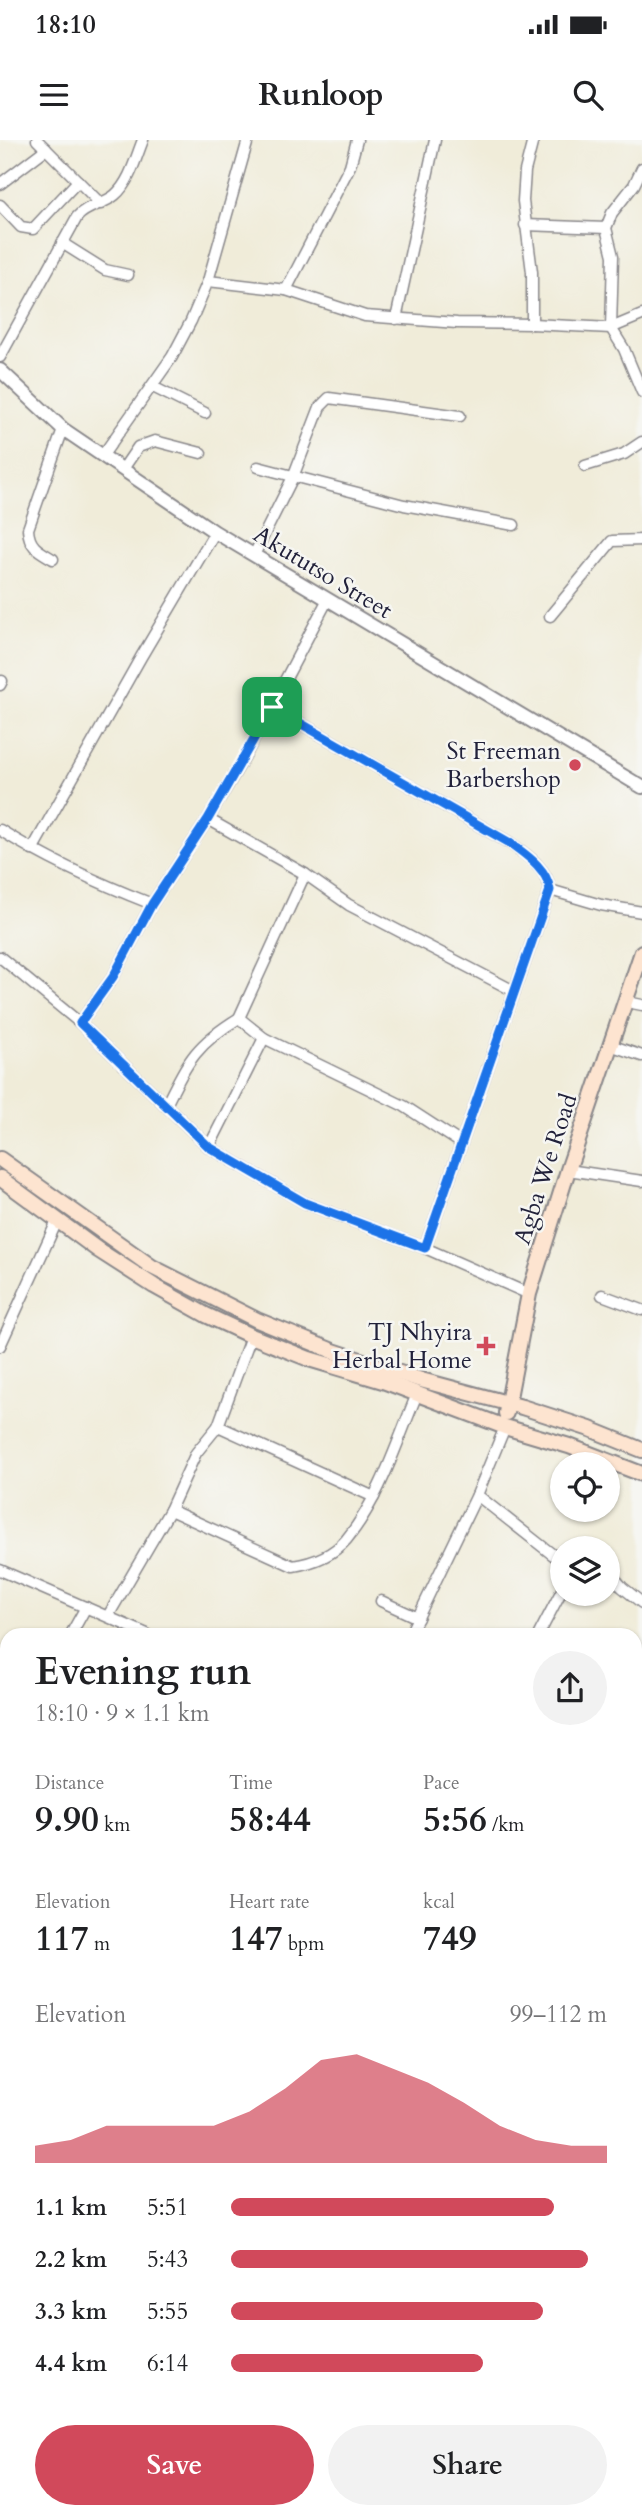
<!DOCTYPE html>
<meta charset="utf-8">
<style>
body{margin:0;font-family:Cardo,serif;background:#f2f2f2;color:#202124;height:100vh;display:flex;flex-direction:column;font-size:26px;white-space:nowrap}
*{box-sizing:border-box;margin:0}
p{font-size:23px;color:#757577}
.icon{flex:none;width:38px;height:38px;fill:none;stroke:currentColor;stroke-width:2;stroke-linecap:round;stroke-linejoin:round}
.map{position:relative;flex:1;overflow:hidden}
.panel{position:absolute;left:0px;top:1488px;width:642px;height:891px;display:flex;flex-direction:column;background:#fff;border-radius:21px 21px 0 0;box-shadow:0 2px 5px #0004}
.panel>*{flex:none}
.fabs{position:absolute;left:550px;top:1312px;display:grid;gap:14px}
.fabs a{display:grid;place-items:center;width:70px;height:70px;border-radius:50%;background:#fff;box-shadow:0 2px 5px #0004;font-size:35px}
.pin{position:absolute;display:grid;place-items:center;width:60px;height:60px;color:#fff;margin:-30px;border-radius:14px;box-shadow:0 4px 10px #0006}
.round{display:grid;place-items:center;flex:none;width:74px;height:74px;border-radius:37px;background:#f2f2f2}
.overview{display:flex;align-items:center;justify-content:space-between;height:119px;padding:0 35px}
h1{font-size:38px;font-weight:700;line-height:52px}
.figures{display:grid;grid-template-columns:repeat(3,1fr);gap:10px;height:119px;padding:7px 35px}
.figures div{display:grid;align-content:center}
.figures b{font-size:35px;font-weight:700}
.figures small{font-size:19px;font-weight:400}
.figures p{font-size:19px}
.chart{height:196px;padding:14px 35px}
.chart p{display:flex;justify-content:space-between}
.chart svg{width:100%;height:126px;margin-top:7px;fill:#d1495b;opacity:.7}
.primary-button{display:flex;gap:14px;margin-top:auto;padding:14px 35px}
.primary-button a{flex:1;height:80px;border-radius:42px;background:#d1495b;color:#fff;font-size:28px;font-weight:700;line-height:80px;text-align:center}
.primary-button a+a{background:#f2f2f2;color:#202124}
ul{padding:0 35px;list-style:none;font-size:23px}
li{display:grid;grid-template-columns:112px 84px 1fr;align-items:center;height:52px}
li i{height:18px;border-radius:9px;background:#d1495b}
.status{display:flex;justify-content:space-between;align-items:center;height:49px;padding:0 35px;background:#fff;direction:ltr}
.status svg{height:19px;fill:currentColor}
header{display:flex;justify-content:space-between;align-items:center;height:91px;padding:0 35px;background:#fff;font-size:32px;font-weight:700}
.map>svg:first-child{display:block}
</style>
<div class="status"><b>18:10</b><svg viewBox="0 0 49 12"><path d="M0 12V9h3v3zM5 12V6h3v6zM10 12V3h3v9zM15 12V0h3v12zM26 1h20v11H26zM47 4h2v5h-2z"/></svg></div>
<header><svg class="icon" aria-label="menu" viewBox="0 0 24 24"><path d="M4 6h16M4 12h16M4 18h16"/></svg>Runloop<svg class="icon" aria-label="search" viewBox="0 0 24 24"><circle cx="10" cy="10" r="6"/><path d="M15 15l6 6"/></svg></header>
<div class="map">
<svg width="642" height="2378" viewBox="0 0 642 2378">
<rect width="100%" height="100%" fill="#f6f6f2"/>
<filter id="ink" filterUnits="userSpaceOnUse"><feTurbulence type="fractalNoise" baseFrequency=".0143" numOctaves="2"/><feDisplacementMap in="SourceGraphic" scale="14" xChannelSelector="R" yChannelSelector="G"/><feConvolveMatrix kernelMatrix="1 2 1 2 8 2 1 2 1" color-interpolation-filters="sRGB"/></filter>
<filter id="wash" filterUnits="userSpaceOnUse"><feTurbulence type="fractalNoise" baseFrequency=".00686" numOctaves="4" result="noise"/><feDisplacementMap in="SourceGraphic" scale="28" xChannelSelector="R" yChannelSelector="G"/><feGaussianBlur stdDeviation="1.57" result="paint"/><feColorMatrix in="noise" values="0 0 0 0 0 0 0 0 0 0 0 0 0 0 0 0 0 1.4 0 .05"/><feComposite in="paint" operator="in"/></filter>
<g filter="url(#wash)">
<rect width="100%" height="100%" fill="#f0ecd9"/>
</g>
<g filter="url(#ink)">
<g fill="none" stroke-linecap="round" stroke-linejoin="round">
<defs>
<g id="minor">
<polyline points="37,0 101,64"/>
<polyline points="642,28 634,45 612,73 606,88 613,116 611,188 624,209 642,252"/>
<polyline points="0,44 46,9"/>
<polyline points="0,65 21,87 33,89 78,41"/>
<polyline points="525,85 606,88"/>
<polyline points="62,103 105,130 128,135"/>
<polyline points="208,141 248,0"/>
<polyline points="286,150 350,26 357,0"/>
<polyline points="396,179 435,0"/>
<polyline points="532,184 611,188 642,175"/>
<path d="M0,217L77,77C87,65 103,65 115,55C130,42 136,17 143,0"/>
<polyline points="153,247 205,273"/>
<polyline points="103,315 172,217 191,181 208,141 286,150 365,176 457,183 532,184 532,132 523,61 525,31 533,0"/>
<polyline points="585,326 624,314 642,302"/>
<polyline points="258,327 404,365 514,385"/>
<polyline points="123,329 138,307 155,301 201,313"/>
<polyline points="254,415 293,337 320,267 329,258 460,276"/>
<path d="M53,419C39,411 29,407 28,389L63,289"/>
<polyline points="328,459 246,614 208,679 152,764 113,837 80,883 209,1007 305,1063 425,1108 529,1154"/>
<polyline points="550,476 612,401 642,400"/>
<polyline points="0,545 2,541"/>
<path d="M272,567L510,703C527,715 547,728 550,750L425,1108"/>
<polyline points="208,679 305,734 349,765 514,851"/>
<path d="M0,690C49,721 98,743 152,764"/>
<polyline points="32,710 141,517 215,392"/>
<polyline points="305,734 239,878 264,898 404,966 461,1003"/>
<polyline points="550,750 601,765 642,772"/>
<polyline points="0,817 80,883"/>
<polyline points="627,862 642,865"/>
<polyline points="610,905 642,916"/>
<path d="M166,965C188,921 195,905 239,878"/>
<polyline points="209,1007 264,898"/>
<polyline points="568,1030 642,1041"/>
<polyline points="602,1155 642,1170"/>
<polyline points="0,1206 58,1079"/>
<polyline points="218,1286 374,1357"/>
<polyline points="477,1355 562,1422"/>
<polyline points="170,1370 196,1313 218,1286 251,1196"/>
<polyline points="607,1429 622,1447 642,1463"/>
<polyline points="0,1430 147,1494"/>
<polyline points="381,1461 418,1478"/>
<path d="M108,1476L170,1370L293,1426C312,1423 332,1416 346,1400C380,1359 397,1302 417,1254"/>
<polyline points="71,1494 86,1467"/>
<polyline points="410,1494 477,1355 505,1287"/>
<polyline points="539,1494 562,1450"/>
<polyline points="635,1575 642,1577"/>
<polyline points="0,1606 7,1595"/>
<polyline points="0,1727 7,1719"/>
<polyline points="635,1821 642,1824"/>
<polyline points="0,1852 7,1853"/>
<polyline points="0,1913 7,1918"/>
<polyline points="635,1987 642,1974"/>
<polyline points="635,1998 642,2003"/>
<polyline points="0,2039 7,2043"/>
<polyline points="0,2075 7,2085"/>
<polyline points="635,2126 642,2130"/>
<polyline points="635,2214 642,2216"/>
<polyline points="635,2246 642,2228"/>
<polyline points="0,2297 7,2296"/>
<polyline points="362,2371 374,2378"/>
<polyline points="634,2371 642,2375"/>
<polyline points="164,2378 168,2371"/>
<polyline points="314,2378 318,2371"/>
<polyline points="519,2378 522,2371"/>
</g>
<polyline id="tertiary" points="0,230 63,289 215,392 642,647"/>
<g id="secondary">
<polyline points="0,1019 152,1127 257,1180 333,1211 421,1240 522,1267 590,1289 642,1310"/>
<polyline points="0,1038 98,1110 154,1146 206,1175 251,1196 309,1219 383,1241 505,1287 569,1306 642,1334"/>
<polyline points="506,1273 529,1154 568,1030 642,812"/>
</g>
</defs>
<use href="#minor" stroke="#89878a" stroke-width="13"/>
<use href="#tertiary" stroke="#89878a" stroke-width="16"/>
<use href="#secondary" stroke="#89878a" stroke-width="18"/>
<use href="#minor" stroke="#fff" stroke-width="10"/>
<use href="#tertiary" stroke="#fff" stroke-width="12"/>
<use href="#secondary" stroke="#fde4d0" stroke-width="14"/>
</g>
</g>
<g fill="none" stroke-linecap="round" stroke-linejoin="round" filter="url(#ink)">
<defs>
<path id="route" d="M272,567L510,703C526,715 547,728 550,750L425,1108L305,1063L209,1007L80,883L113,837L152,764L208,679Z"/>
</defs>
<use href="#route" stroke="#fff" stroke-width="14"/>
<use href="#route" stroke="#1a73e8" stroke-width="9"/>
</g>
<g fill="#d1495b" stroke="#f6f6f2" stroke-width="2.5">
<circle cx="575" cy="625" r="7"/>
<path d="M482.5 1195.5h7v7h7v7h-7v7h-7v-7h-7v-7h7z"/>
</g>
<g text-anchor="middle" stroke-width="5" stroke-linejoin="round" paint-order="stroke">
<g font-size="24" fill="#22223b" stroke="#f6f6f2">
<text transform="translate(323 432) rotate(31)" y="8">Akututso Street</text>
<text transform="translate(545 1029) rotate(-72)" y="8">Agba We Road</text>
</g>
<g font-size="24" fill="#22223b" stroke="#f6f6f2" text-anchor="end">
<text x="561" y="619">St Freeman<tspan x="561" dy="28">Barbershop</tspan></text>
<text x="472" y="1200">TJ Nhyira<tspan x="472" dy="28">Herbal Home</tspan></text>
</g>
</g>
</svg>
<div class="fabs">
<a><svg class="icon" aria-label="locate" viewBox="0 0 24 24"><circle cx="12" cy="12" r="6"/><path d="M12 2v4M12 18v4M2 12h4M18 12h4"/></svg></a>
<a><svg class="icon" aria-label="layers" viewBox="0 0 24 24"><path d="M12 4l9 5-9 5-9-5zM3 14l9 5 9-5"/></svg></a>
</div>
<div class="pin" style="left:272px;top:567px;background:#1e9e55"><svg class="icon" aria-label="arrive" viewBox="0 0 24 24"><path d="M6 21V4h12l-3 4 3 4H6"/></svg></div>
<section class="panel">
<div class="overview"><div><h1>Evening run</h1><p>18:10 · 9 × 1.1 km</p></div><a class="round"><svg class="icon" aria-label="share" viewBox="0 0 24 24"><path d="M12 15V3M7 8l5-5 5 5M5 13v7h14v-7"/></svg></a></div>
<div class="figures">
<div><p>Distance</p><b>9.90<small> km</small></b></div>
<div><p>Time</p><b>58:44</b></div>
<div><p>Pace</p><b>5:56<small> /km</small></b></div>
</div>
<div class="figures">
<div><p>Elevation</p><b>117<small> m</small></b></div>
<div><p>Heart rate</p><b>147<small> bpm</small></b></div>
<div><p>kcal</p><b>749</b></div>
</div>
<div class="chart"><p><span>Elevation</span>99–112 m</p>
<svg viewBox="0 0 160 44" preserveAspectRatio="none"><path d="M0 44V38L10 36L20 31L30 31L40 31L50 31L60 26L70 18L80 8L90 6L100 11L110 16L120 23L130 31L140 36L150 38L160 38V44z"/></svg>
</div>
<ul>
<li><b>1.1 km</b>5:51<i style="width:86%"></i></li>
<li><b>2.2 km</b>5:43<i style="width:95%"></i></li>
<li><b>3.3 km</b>5:55<i style="width:83%"></i></li>
<li><b>4.4 km</b>6:14<i style="width:67%"></i></li>
</ul>
<div class="primary-button"><a>Save</a><a>Share</a></div>
</section>
</div>
